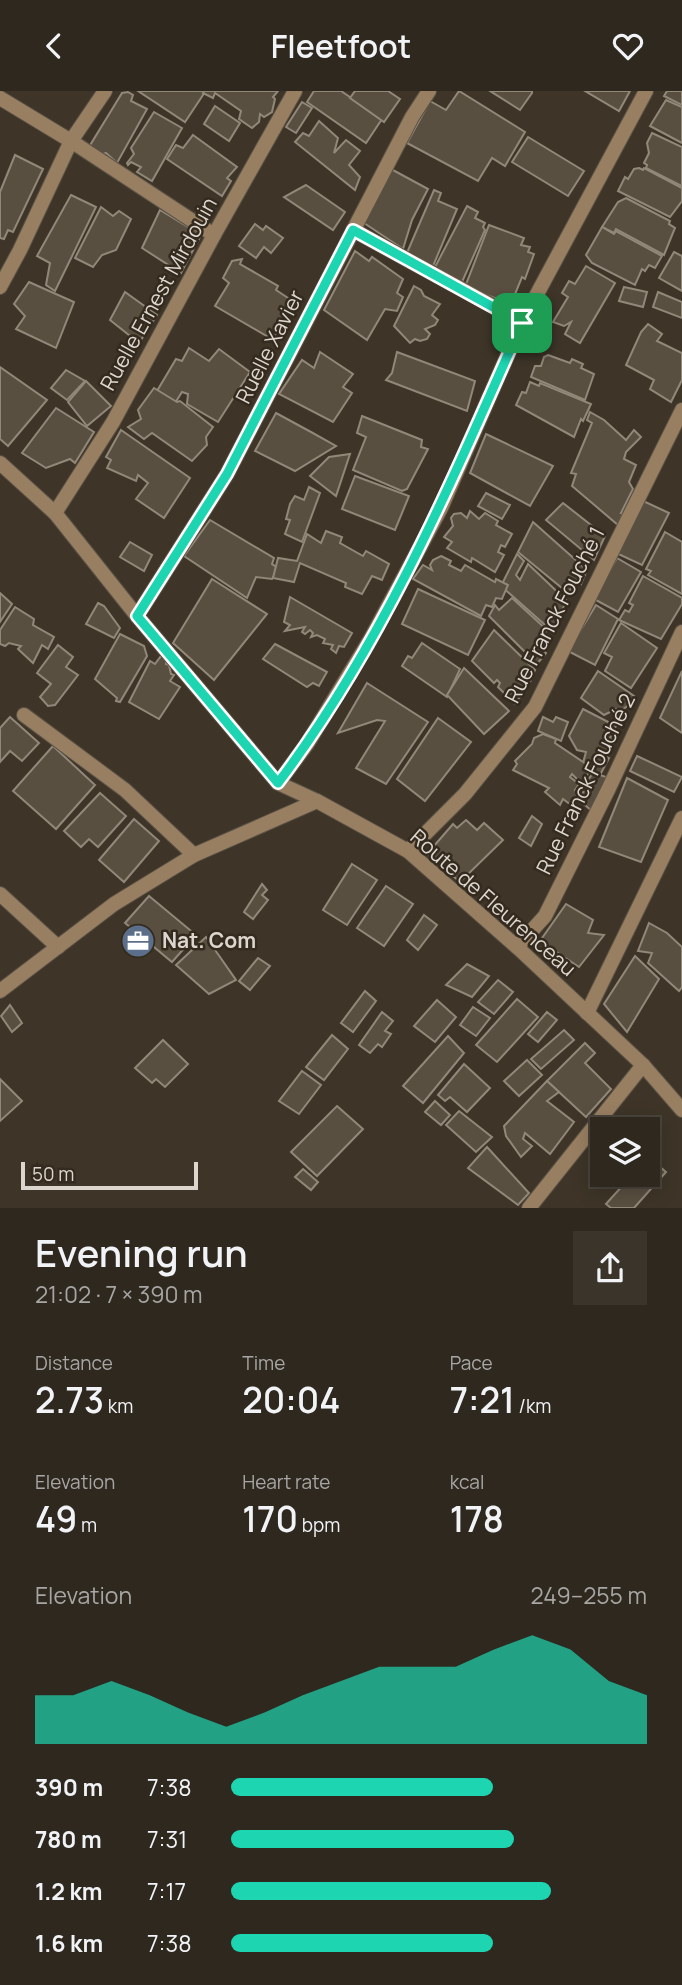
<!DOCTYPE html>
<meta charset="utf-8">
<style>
body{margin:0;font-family:Manrope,sans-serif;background:#3a342b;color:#f1f3f6;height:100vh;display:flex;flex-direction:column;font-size:26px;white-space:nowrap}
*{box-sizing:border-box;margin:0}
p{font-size:23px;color:#a7a6a4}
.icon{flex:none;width:38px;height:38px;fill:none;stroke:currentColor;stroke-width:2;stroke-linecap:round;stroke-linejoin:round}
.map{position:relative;height:1117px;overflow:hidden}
.details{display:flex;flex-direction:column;background:#2e281e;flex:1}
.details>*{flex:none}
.tools{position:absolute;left:590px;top:1026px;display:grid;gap:14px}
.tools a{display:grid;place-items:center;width:70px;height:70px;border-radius:0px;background:#2e281e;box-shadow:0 4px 18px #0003,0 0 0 2px #49443c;font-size:35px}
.scale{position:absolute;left:21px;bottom:18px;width:177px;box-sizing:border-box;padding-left:7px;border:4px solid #dcd6ce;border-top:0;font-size:19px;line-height:24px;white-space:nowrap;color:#dcd6ce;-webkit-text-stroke:5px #342b1e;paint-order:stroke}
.pin{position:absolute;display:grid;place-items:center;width:60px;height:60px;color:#fff;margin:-30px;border-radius:14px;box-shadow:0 4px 10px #0006}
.round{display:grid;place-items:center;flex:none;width:74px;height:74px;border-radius:0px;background:#3a342b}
.overview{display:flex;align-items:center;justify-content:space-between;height:119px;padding:0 35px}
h1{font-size:38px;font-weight:600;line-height:52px}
.figures{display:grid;grid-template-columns:repeat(3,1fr);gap:10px;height:119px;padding:7px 35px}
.figures div{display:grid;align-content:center}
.figures b{font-size:35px;font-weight:600}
.figures small{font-size:19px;font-weight:400}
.figures p{font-size:19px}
.chart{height:196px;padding:14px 35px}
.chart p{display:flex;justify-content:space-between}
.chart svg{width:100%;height:126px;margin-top:7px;fill:#1dd5b1;opacity:.7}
ul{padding:0 35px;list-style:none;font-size:23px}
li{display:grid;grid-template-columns:112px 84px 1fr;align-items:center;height:52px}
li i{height:18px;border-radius:9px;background:#1dd5b1}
header{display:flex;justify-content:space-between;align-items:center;height:91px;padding:0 35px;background:#2e281e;font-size:32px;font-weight:600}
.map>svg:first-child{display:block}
</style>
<header><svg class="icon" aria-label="back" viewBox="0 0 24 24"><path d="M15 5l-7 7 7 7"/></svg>Fleetfoot<svg class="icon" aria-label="heart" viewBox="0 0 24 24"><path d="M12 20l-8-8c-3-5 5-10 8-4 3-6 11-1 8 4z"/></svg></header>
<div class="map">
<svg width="682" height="1117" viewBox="0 0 682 1117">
<rect width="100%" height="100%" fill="#3e3528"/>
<g fill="#584f40" stroke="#928879" stroke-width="2">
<polygon points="138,0 204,0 205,1 185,31"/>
<polygon points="204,0 278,0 273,6 275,8 272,21 264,26 260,23 259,31 252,37 239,28 241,20 215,2 213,7 203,2"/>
<polygon points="314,0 341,0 382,28 366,52 307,11"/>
<polygon points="355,0 388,0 400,8 384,31 350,7"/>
<polygon points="459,0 525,41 505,75 492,67 478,90 407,52 430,10 446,19"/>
<polygon points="490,0 532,0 532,2 520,19"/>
<polygon points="585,0 630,0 619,20"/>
<polygon points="667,0 682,0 682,14 664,5"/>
<polygon points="128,1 133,4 131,10 147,18 117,72 106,62 97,65 89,56 122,2"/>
<polygon points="666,9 682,16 682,52 650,35"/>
<polygon points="302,11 312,17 296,42 286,36"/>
<polygon points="215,15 240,32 229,50 204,33"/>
<polygon points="154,21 182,37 152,90 137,81 141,76 131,71 128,74 127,72 134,63 131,57"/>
<polygon points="319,30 338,47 334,62 346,49 360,60 349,74 360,86 355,99 295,51 303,42 309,45"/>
<polygon points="652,42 682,56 682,95 646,77 647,74 644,72 649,62 647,52"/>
<polygon points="193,44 237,76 227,87 231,90 222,105 167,68 176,54 183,57"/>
<polygon points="528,46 584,80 568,105 512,71"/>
<polygon points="15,64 43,78 13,141 8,139 4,148 0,147 0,101"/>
<polygon points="639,77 643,79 644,77 682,97 682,110 670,126 618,100 625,86 628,88 634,78"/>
<polygon points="391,78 428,98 412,129 403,158 364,132"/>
<polygon points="306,94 345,121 333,139 284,106"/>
<polygon points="434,99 441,102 438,110 457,118 433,175 406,164"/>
<polygon points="71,104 96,116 55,200 46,194 50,172 37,165"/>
<polygon points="626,107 670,130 669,133 675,137 664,164 616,138 614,142 602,136 618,111"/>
<polygon points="467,115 478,121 475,127 485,132 483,136 485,139 462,191 435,176"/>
<polygon points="101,116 113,125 119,120 131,128 116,159 102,164 93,176 75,167"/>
<polygon points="160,119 201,144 181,182 142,157"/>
<polygon points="255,133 263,139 266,135 283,147 271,162 264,156 256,167 239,155"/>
<polygon points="489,134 524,147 521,154 530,156 528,161 534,163 525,188 522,186 511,213 465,196"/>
<polygon points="602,136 614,143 616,140 662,165 655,177 649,174 645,180 642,178 635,194 592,172 586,164"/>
<polygon points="355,160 369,170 372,166 403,188 397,202 403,206 397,220 385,218 367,249 324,219"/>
<polygon points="674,161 682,165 682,200 659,187"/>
<polygon points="242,168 240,173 278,195 276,199 291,209 283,222 285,228 273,247 270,247 215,215 229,192 223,187 232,170"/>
<polygon points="586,175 615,192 580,252 565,243 571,231 564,235 553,231 568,206 562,202 569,190 575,193"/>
<polygon points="29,191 74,211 56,257 16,238 25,225 14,213"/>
<polygon points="414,195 421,199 424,205 440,213 432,224 438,229 435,234 425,238 430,243 427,248 420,250 415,248 410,252 394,235"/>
<polygon points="624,196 647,201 643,216 619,210"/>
<polygon points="125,201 157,224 139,252 110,229"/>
<polygon points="658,201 682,211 682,227 653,216"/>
<polygon points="648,233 662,243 657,250 682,262 682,289 671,311 650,298 654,289 626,274 641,241"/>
<polygon points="189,257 209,270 219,258 250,281 218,331 187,313 188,303 182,301 175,312 157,300 176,268 182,270"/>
<polygon points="320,261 353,283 343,296 352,302 333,331 279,303 302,269 314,277"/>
<polygon points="397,261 475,290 467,320 386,289 392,282"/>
<polygon points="548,264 570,272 572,268 583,273 581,277 594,283 585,309 531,286 535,275 541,275 544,266"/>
<polygon points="0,276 47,309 8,355 0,348"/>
<polygon points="66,279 85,290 67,309 51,297"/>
<polygon points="86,290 111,315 87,335 68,311"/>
<polygon points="530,291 539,295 540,292 591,313 583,330 581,328 574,346 516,314 522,301 526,302"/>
<polygon points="154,297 177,311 180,310 213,336 206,346 207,354 192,370 152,342 144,348 128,336 141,328 138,319"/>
<polygon points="56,317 94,341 75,372 70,368 46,377 22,362"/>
<polygon points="590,321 604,329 626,349 634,339 641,346 626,361 624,368 636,374 629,391 633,398 621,422 623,422 618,434 572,395 576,383 571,382 592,332 587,329"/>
<polygon points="276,322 311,341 336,355 295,380 255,360"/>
<polygon points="362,325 422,349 421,356 428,358 407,398 402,400 353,379 366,346 357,342"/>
<polygon points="121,339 190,387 164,427 136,408 148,392 138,384 136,390 107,377 111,369 106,366"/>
<polygon points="486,343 553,375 530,415 470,382"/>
<polygon points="350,363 336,405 310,385 329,366"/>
<polygon points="355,385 409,405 395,439 342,418"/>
<polygon points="309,396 320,402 302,451 285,443 290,429 286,428 290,413 295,405 304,409"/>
<polygon points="486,402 510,414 502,428 478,415"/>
<polygon points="641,409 669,422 642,474 614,461"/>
<polygon points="563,412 605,445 594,469 546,429"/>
<polygon points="470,420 479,428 485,422 498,430 496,434 512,443 505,456 501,454 498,461 504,464 495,481 472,467 471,471 447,457 452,451 444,446 453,435 451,427 454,423 461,422 467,427"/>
<polygon points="210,429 274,467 272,473 278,477 272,488 256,486 247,507 184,465"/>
<polygon points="533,431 587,479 581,493 576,490 568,502 518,461"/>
<polygon points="326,440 342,446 340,452 363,465 366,460 389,473 382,489 372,485 362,503 345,496 346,492 300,472 294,491 273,487 278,467 297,470 307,443 321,452"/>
<polygon points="665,441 682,451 682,503 648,484 651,480 646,478"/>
<polygon points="130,451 152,464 144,480 120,466"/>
<polygon points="517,463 524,470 516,484 520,489 528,473 566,509 554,542 501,495"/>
<polygon points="441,465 451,470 449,474 461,480 465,474 495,491 496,488 508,494 502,508 496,507 492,516 486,514 481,525 413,488 423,474 432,479 430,474 433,469"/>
<polygon points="617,467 641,481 618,521 594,508"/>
<polygon points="643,485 682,507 682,513 661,548 619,529 625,519 629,521 633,514 629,512"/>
<polygon points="212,488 267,523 214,589 173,552"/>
<polygon points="418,498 485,529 468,564 402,533"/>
<polygon points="0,502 12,513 0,531"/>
<polygon points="290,506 352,542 344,556 339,555 336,562 331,558 333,554 323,552 325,548 317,544 311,546 313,542 310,539 305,543 302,541 305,536 285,540 290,534 284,531"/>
<polygon points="512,507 547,539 543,544 547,548 541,556 546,562 537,573 489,525 495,514 499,519"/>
<polygon points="98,512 104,515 120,537 114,547 86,533"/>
<polygon points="596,514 618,528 595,574 568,560"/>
<polygon points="15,516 34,528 33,534 54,546 48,558 42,554 33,572 18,558 21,555 9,552 5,555 0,553 0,539"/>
<polygon points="621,532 657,557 631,597 605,580 612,566 604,562"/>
<polygon points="494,539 535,579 530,591 515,613 498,596 500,592 497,589 494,592 472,570"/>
<polygon points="120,543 144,555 147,565 120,611 116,610 117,607 95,588"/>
<polygon points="422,552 460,578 447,606 402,575 408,565 412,567"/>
<polygon points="275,553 327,581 319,595 313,592 307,596 263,568"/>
<polygon points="58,554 73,566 66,576 78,584 55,614 48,615 40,606 51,593 37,582"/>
<polygon points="161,565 167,567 166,573 169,574 171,583 174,584 170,590 180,596 159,628 129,611 150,570 155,573"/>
<polygon points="464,577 509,620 484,643 447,604"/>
<polygon points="598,580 634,605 633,610 619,622 616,618 604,624 581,607"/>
<polygon points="682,580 682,642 660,627"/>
<polygon points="367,592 428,631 386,693 356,677 385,630 377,629 338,642"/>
<polygon points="583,618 616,635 610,647 615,650 606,666 609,667 600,684 609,687 593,721 579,709 585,698 582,697 593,682 591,680 593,677 583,672 586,661 577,659 569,645"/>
<polygon points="10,626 39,652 22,670 10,660 0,671 0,637"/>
<polygon points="543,626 553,631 556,626 568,631 561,650 538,640"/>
<polygon points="438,627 471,651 425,710 397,688"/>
<polygon points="543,643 556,648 555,652 592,677 581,692 572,683 570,686 579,693 575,699 578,702 571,714 563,708 560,714 545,701 549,697 513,679 517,673 515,670 532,653 534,647"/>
<polygon points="53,655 95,694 56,738 13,700"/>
<polygon points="637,665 682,686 674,701 630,680"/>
<polygon points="627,687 668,709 641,771 599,756"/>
<polygon points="100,702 126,725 98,756 89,748 81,756 64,740"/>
<polygon points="532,725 542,733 531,755 519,747"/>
<polygon points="134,728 159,750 124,791 99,769"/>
<polygon points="466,729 477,739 484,732 503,749 460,791 427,763 453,733 457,737"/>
<polygon points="352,773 377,789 347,834 323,819"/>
<polygon points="262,793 267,799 262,804 268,809 253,828 244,821"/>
<polygon points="386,795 413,813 384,855 357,837"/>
<polygon points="149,805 196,844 172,871 125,832"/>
<polygon points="566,813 593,829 588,842 604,844 579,876 540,850"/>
<polygon points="424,824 437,834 418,859 407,849"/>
<polygon points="649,832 667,842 682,856 682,896 679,900 648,872 652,862 638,860"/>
<polygon points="206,846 236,889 209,903 176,874"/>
<polygon points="635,865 659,888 627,941 604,913"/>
<polygon points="258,867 270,875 250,899 239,890"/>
<polygon points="467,873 489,885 472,906 446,894"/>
<polygon points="498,889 513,901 494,923 478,911"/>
<polygon points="365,900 376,910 353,941 341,932"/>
<polygon points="517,908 538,926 497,971 476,954"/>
<polygon points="437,909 456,926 435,951 414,935"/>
<polygon points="10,914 22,932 12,941 1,925"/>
<polygon points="473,916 490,927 476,945 460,934"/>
<polygon points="382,921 393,930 385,940 391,943 382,956 378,953 370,962 359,954"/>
<polygon points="547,921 557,929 538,951 528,943"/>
<polygon points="564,939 574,949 541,978 531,968"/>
<polygon points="332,944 348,958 324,989 306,976"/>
<polygon points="448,945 464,962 423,1012 403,995"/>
<polygon points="163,949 188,973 165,996 156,988 152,992 135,977"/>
<polygon points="585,952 595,962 585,972 611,998 586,1026 547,990"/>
<polygon points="527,969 542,984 519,1005 504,990"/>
<polygon points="464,973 490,997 467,1021 450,1006 445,1010 438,1004"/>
<polygon points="302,980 321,994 299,1023 279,1010"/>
<polygon points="0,988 22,1010 0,1030"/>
<polygon points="547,990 559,1001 547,1010 574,1031 550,1063 525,1042 523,1048 532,1055 521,1066 506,1045 504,1035"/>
<polygon points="435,1010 450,1024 441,1034 425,1021"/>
<polygon points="337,1015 363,1038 317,1085 291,1061"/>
<polygon points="459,1020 492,1046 476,1061 446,1034"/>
<polygon points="487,1056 529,1102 518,1114 468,1077"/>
<polygon points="649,1066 666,1081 634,1117 611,1117 606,1113 633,1083 648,1083"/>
<polygon points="303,1078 318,1091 311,1099 295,1086"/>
</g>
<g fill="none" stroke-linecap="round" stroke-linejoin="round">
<defs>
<g id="street">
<polyline points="0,7 71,50 214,144"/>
<polyline points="353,139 522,231"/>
<polyline points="0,196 20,159 71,50 105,0"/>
<polyline points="0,372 55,422 137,525 278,692 317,710 408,760 517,856 643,974 682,1019"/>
<polyline points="55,422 113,331 214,144 295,0"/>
<polyline points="137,525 227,383 412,26 429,0"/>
<polyline points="24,624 125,699 194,764"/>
<polyline points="278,692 307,653 370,549 441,417 522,231 646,0"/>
<polyline points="408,760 465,703 535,616 682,319"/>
<polyline points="0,803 58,856"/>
<polyline points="517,856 545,825 608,699 682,541"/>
<polyline points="0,900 114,813 194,764 317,710"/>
<polyline points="587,922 682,727"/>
<polyline points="529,1117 643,974"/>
</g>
</defs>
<use href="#street" stroke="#5a5246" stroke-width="16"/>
<use href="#street" stroke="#997f62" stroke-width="14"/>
</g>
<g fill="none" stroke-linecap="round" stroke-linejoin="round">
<defs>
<path id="route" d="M353,139L522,232C452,390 383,553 278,692L137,525L227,383Z"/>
</defs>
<use href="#route" stroke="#fff" stroke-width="14"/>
<use href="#route" stroke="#1dd5b1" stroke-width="9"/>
</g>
<defs>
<symbol id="office-disc" viewBox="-11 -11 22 22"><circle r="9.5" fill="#5c6f8a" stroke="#342b1e"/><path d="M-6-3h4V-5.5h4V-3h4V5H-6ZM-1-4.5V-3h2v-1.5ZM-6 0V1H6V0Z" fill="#fff"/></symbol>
</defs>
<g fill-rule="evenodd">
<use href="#office-disc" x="119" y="831" width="38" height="38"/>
</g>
<g text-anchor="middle" stroke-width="5" stroke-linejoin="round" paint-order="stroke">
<g font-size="21" fill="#dcd6ce" stroke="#342b1e">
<text transform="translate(159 203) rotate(-61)" y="7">Ruelle Ernest Mirdouin</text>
<text transform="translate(270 256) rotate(-63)" y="7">Ruelle Xavier</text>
<text transform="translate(555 524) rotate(-63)" y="7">Rue Franck Fouché 1</text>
<text transform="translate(586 693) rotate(-64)" y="7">Rue Franck Fouché 2</text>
<text transform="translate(493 812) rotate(41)" y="7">Route de Fleurenceau</text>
</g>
<g font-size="21" font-weight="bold" fill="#dcd6ce" stroke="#342b1e" text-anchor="start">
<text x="162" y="857">Nat. Com</text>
</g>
</g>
</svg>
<div class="tools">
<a><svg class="icon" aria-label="layers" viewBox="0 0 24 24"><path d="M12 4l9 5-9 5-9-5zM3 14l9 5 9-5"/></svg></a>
</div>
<div class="scale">50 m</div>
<div class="pin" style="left:522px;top:232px;background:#1e9e55"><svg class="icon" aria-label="arrive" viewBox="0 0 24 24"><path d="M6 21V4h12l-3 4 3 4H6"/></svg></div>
</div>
<section class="details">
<div class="overview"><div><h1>Evening run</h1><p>21:02 · 7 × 390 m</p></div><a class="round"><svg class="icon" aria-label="share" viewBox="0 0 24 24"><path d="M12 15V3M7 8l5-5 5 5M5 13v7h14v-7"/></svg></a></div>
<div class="figures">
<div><p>Distance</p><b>2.73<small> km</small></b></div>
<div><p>Time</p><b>20:04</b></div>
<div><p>Pace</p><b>7:21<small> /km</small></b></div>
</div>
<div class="figures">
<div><p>Elevation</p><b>49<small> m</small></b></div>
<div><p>Heart rate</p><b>170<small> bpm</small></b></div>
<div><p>kcal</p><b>178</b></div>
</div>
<div class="chart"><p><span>Elevation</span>249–255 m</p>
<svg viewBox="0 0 160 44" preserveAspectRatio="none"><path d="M0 44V27L10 27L20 22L30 27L40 33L50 38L60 33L70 27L80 22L90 17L100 17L110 17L120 11L130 6L140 11L150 22L160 27V44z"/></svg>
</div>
<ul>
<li><b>390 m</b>7:38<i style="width:63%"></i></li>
<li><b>780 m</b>7:31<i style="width:68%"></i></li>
<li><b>1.2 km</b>7:17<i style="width:77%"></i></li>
<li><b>1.6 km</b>7:38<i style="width:63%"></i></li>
</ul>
</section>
